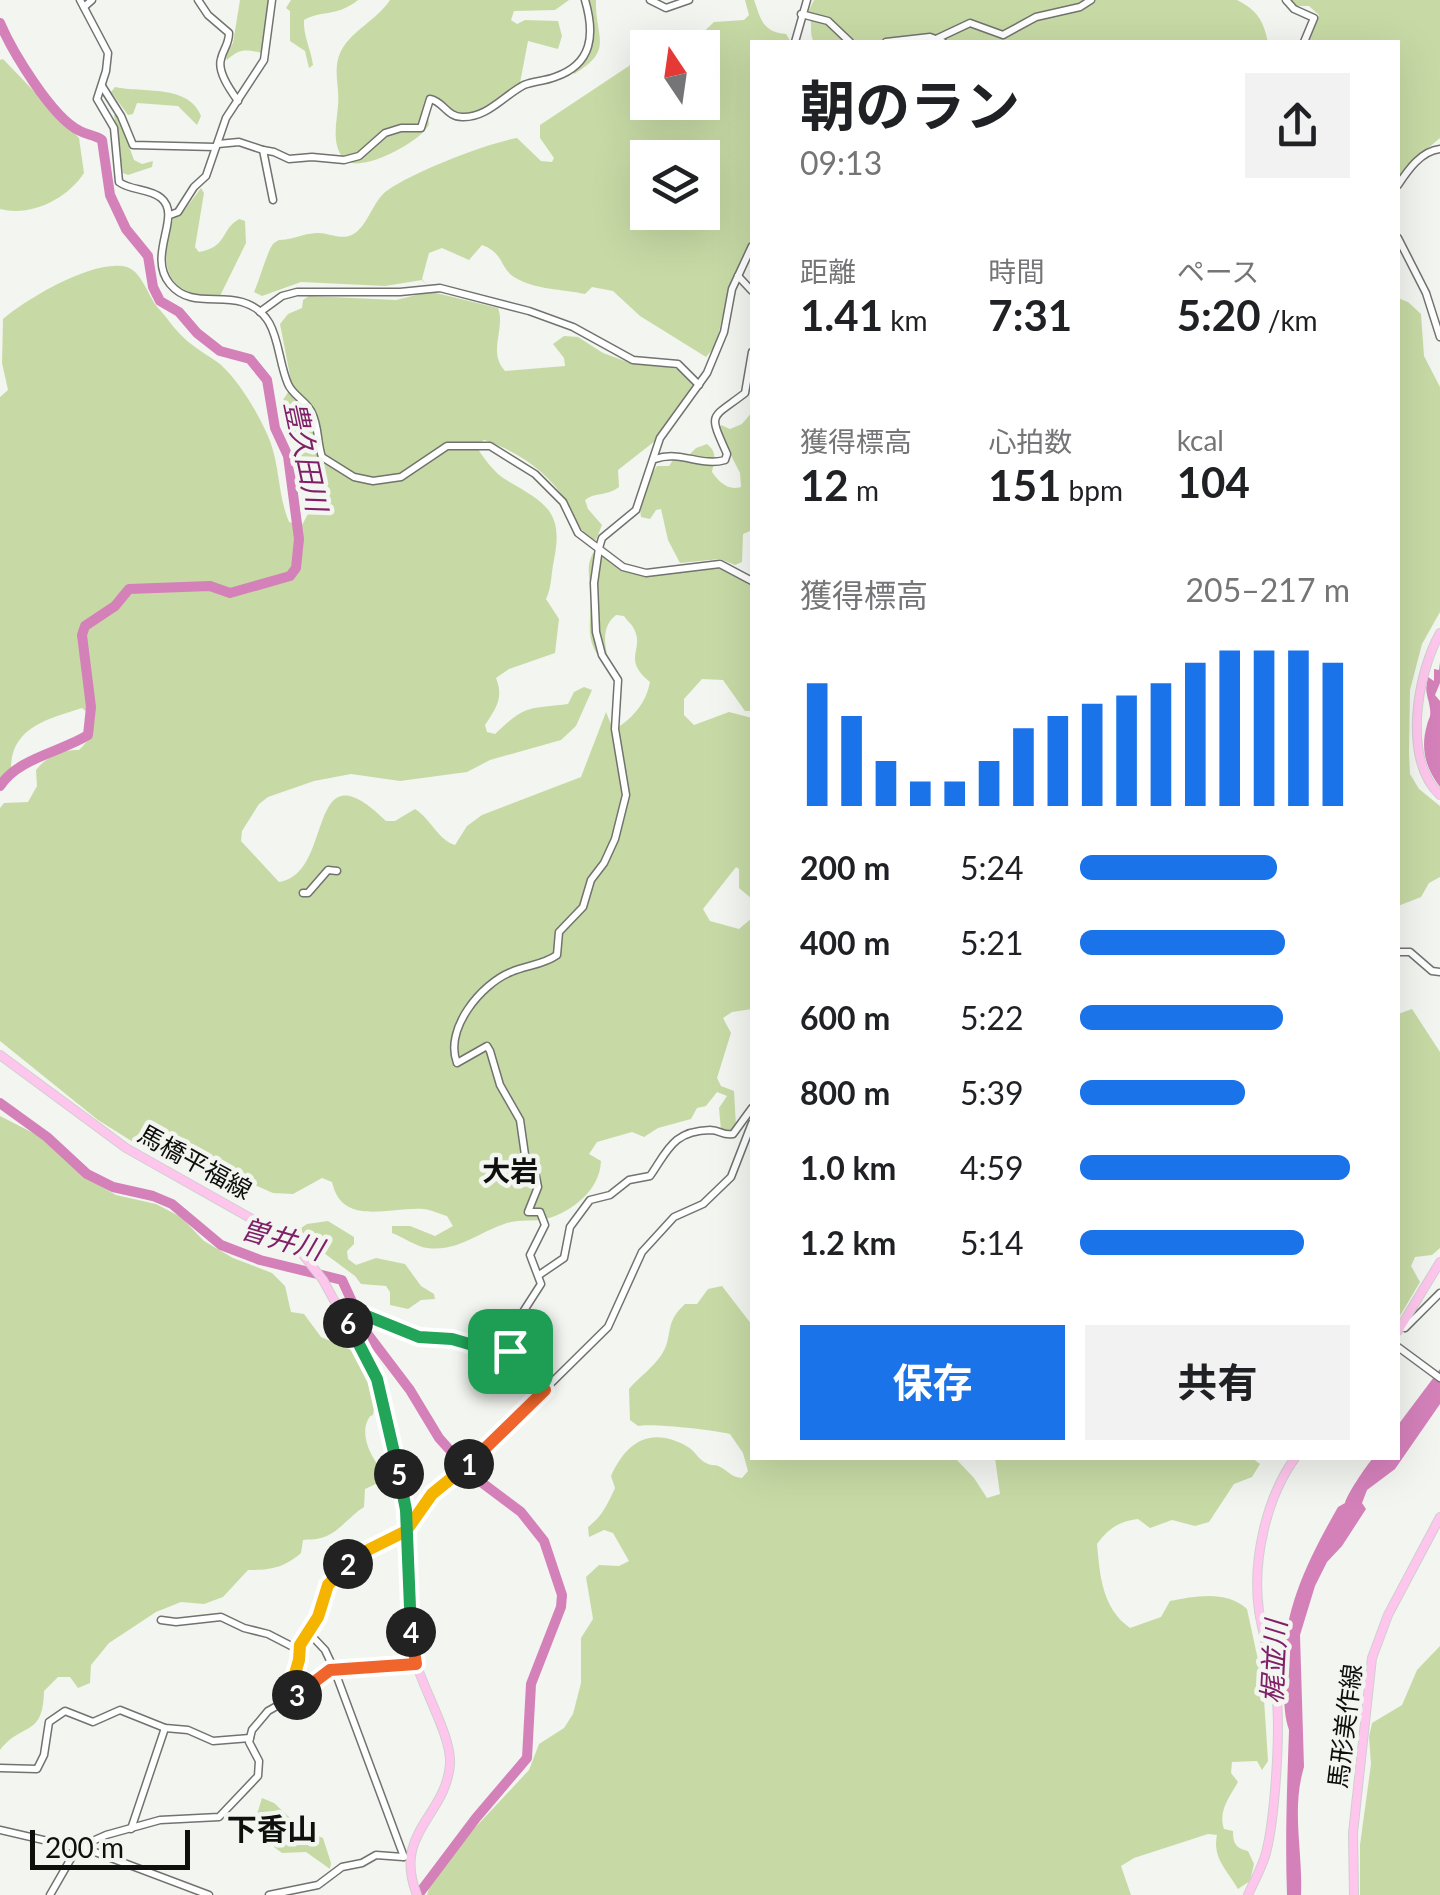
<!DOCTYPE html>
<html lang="ja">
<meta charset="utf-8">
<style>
body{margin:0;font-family:Lato,"Noto Sans JP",sans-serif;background:#f2f2f2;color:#202124;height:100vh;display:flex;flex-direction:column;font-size:38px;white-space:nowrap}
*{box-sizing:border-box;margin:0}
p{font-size:32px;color:#757577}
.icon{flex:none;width:55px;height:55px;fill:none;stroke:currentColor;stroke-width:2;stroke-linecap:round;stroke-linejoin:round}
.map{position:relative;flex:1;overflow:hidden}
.panel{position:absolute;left:750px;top:40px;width:650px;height:1420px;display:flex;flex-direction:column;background:#fff;border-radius:0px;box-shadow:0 10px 40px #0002}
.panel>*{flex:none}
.needle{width:65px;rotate:347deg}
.fabs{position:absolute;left:630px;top:30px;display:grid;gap:20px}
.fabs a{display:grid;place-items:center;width:90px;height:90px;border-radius:0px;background:#fff;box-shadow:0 10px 40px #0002;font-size:50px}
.scale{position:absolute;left:30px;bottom:25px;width:160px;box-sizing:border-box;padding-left:10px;border:5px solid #0f0f0e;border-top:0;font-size:28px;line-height:35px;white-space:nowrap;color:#0f0f0e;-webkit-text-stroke:8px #f3f5f0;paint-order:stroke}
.pin{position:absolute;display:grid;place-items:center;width:85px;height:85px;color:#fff;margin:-42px;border-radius:20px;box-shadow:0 5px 15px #0006}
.km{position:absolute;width:50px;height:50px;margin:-25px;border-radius:50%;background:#222;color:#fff;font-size:28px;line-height:50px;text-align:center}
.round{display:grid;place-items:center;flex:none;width:105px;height:105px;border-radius:0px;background:#f2f2f2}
.summary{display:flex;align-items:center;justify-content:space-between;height:170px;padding:0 50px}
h1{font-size:55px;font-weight:700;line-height:75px}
.metrics{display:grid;grid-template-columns:repeat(3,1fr);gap:15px;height:170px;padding:10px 50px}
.metrics div{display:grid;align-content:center}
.metrics b{font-size:42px;font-weight:700}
.metrics small{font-size:28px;font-weight:400}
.metrics p{font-size:28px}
.chart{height:280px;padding:20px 50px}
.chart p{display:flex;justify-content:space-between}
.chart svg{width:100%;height:180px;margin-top:10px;stroke:#1a73e8;stroke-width:6}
.primary-button{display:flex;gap:20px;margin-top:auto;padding:20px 50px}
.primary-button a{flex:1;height:115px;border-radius:0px;background:#1a73e8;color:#fff;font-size:40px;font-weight:700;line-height:115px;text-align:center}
.primary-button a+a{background:#f2f2f2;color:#202124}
ul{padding:0 50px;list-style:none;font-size:32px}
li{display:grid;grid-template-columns:160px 120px 1fr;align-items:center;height:75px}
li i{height:25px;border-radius:12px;background:#1a73e8}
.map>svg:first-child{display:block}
</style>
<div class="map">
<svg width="1440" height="1895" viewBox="0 0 1440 1895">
<rect width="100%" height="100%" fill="#f3f5f0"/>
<g fill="#c7daa5" fill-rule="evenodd">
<path d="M240,0H269L263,53C246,50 241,47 227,60L225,55L233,43Z"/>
<path d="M291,0H358C337,17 321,10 304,20C303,36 311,49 313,65L309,68L305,51L290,41V11L286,8Z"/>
<path d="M390,0H569L555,10L514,11L511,20L517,24L525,20L558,21L562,36L558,49L528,41L520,83L503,104L489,112L460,115L432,97L426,104L429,124C423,141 356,177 343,158C331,142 337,122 338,105C340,86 332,69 341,51C352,30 377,20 390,0Z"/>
<path d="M586,0H596C595,38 615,50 574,74L573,70C597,42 595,34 586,0Z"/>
<path d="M745,0H754C761,19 762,32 786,34L791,42H752V236L729,288L716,345L706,357L640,316L613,291L592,287L585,294C562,289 535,290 514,277C500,268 504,253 482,245L469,260L442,248L429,253L422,279L432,292L498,308C506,329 487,351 505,371L565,366L564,358L553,344L564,336L578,337L603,353L625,361L679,369L693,385V391L655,441L618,470L619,487C608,496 595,492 585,500L588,509L602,525L596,540L588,538C578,527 575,515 567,503C549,472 517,451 484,440L476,446C485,460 494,473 508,481C545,503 564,511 554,560C551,573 552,587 546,599L559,619L555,653L509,669L496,678C504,698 496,708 485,725L487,732L495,734C526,704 529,709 568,704L574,692L584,687L592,690L576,726L561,740L490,760L467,772L400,781L351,774L314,781L268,797L259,804L242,831L241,841L279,882C336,874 304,741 386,821H395L415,809C431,819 437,839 455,845L467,826L482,815L581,777L606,712L611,724L620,726C636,714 646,702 650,682C621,659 645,650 634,629C632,624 627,621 624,616L616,615C603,625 604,640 607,654L600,658C586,641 590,623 591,602C592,584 584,569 593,553C609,556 619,572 636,574C664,578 697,560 724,569C734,573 744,580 752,586V711H745L723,680L702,679L684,699V715L694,725L729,712L752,718V899L739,888V869L736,867L703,909L710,921L739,929L752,918V1009L732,1012L723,1018L731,1033L717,1078L721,1086L734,1091L736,1127L730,1132L721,1130L719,1108L727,1096L717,1092L706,1106L697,1108L691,1119L658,1128L644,1137L632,1132L597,1142L589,1154L601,1161C600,1190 572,1212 546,1219C534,1222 520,1219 507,1223C478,1232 459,1252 427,1248C417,1247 403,1237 392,1233V1226H410L435,1236L453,1226L447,1216C440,1214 432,1210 424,1209C391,1206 342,1228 332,1182L322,1178L293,1194L273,1193L250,1183L233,1182L204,1171L179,1155L157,1147L133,1142L98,1120L0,1041V808L4,803L28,802L37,786L36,770C46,757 62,749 79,750C94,736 100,722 82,708C47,719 10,728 11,770L0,778V397L8,390L2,363L3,319C26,299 95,258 127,267C142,272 148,296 158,308C167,317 174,329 183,337C194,348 208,355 220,364C240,382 260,416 270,441C280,468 278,496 289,522L302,525L309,512L298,481L302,464L299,444L283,400L292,386L280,324L288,314L302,308L303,300L309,296L396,300L432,291L422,280L385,286L301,282L262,296L254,292C259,282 268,248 274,243C281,238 280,241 288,239C299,237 307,233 318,233C328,233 339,239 349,236C367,231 372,200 388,190C413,172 487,143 517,138L541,161L552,162L554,158L540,138V125L647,54L648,102H702V48L657,47L676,41L693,42L714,22L744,20L749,15ZM648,158H702V212H648Z"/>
<path d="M814,0H1237C1258,11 1263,20 1268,42H814C808,33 814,23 808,12Z"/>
<polygon points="1290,0 1440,0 1440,138 1409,164 1398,180 1398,42 1308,42 1319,15 1309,6 1297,6"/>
<path d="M3,59L79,138L84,173C67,199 31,217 0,209V60Z"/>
<path d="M115,87C142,93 189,84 201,116L197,125L178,106L137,103L133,114L128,115L111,92Z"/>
<polygon points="114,115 118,116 134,160 142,164 153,161 152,167 128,175 123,173"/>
<path d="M201,188L204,193L195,247L199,252C228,247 220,230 239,219L245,221L246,243L220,296C165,300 157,262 174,217L183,212Z"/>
<polygon points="1398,298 1408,302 1421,314 1424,356 1440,387 1440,612 1422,644 1410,690 1409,754 1410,774 1419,789 1440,806 1440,877 1429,883 1421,897 1398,906"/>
<path d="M752,412V530L743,534L742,562L735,565L720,559L680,563L668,540L661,509L656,510L650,519L641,517C638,502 648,479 657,466H669L673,460L685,459L696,448L707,444C718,453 714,460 712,472C719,482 728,491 741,487L740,473L718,430L721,425L730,429L742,424Z"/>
<polygon points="1412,1009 1440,1052 1440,1248 1432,1255 1415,1257 1411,1266 1420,1282 1398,1319 1398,1014"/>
<path d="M0,1116L39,1136L90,1180L116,1195L156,1204L181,1217L204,1241L233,1258L272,1273L285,1286L291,1312L304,1314L321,1337L358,1353C366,1370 377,1388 374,1408C373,1421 372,1410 367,1422C361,1436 371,1458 381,1468L378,1483L365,1489L364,1507C349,1516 338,1534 321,1538C315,1540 309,1539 303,1540L301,1553C284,1568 270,1570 248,1570L223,1597L204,1604L181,1602L156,1612L109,1643L91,1665L90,1683L78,1688L70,1677H58L44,1691C43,1738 23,1721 0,1750Z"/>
<polygon points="328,1221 354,1237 354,1244 347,1251 348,1259 356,1265 376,1258 405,1264 421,1286 434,1294 435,1299 421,1300 408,1309 390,1305 390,1292 386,1286 361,1284 355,1276 305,1239 301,1228 307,1224"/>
<path d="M722,1286L752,1325V1458H955L974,1478L987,1498L1000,1494L995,1458H1252L1260,1464L1252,1477L1234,1484L1209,1522L1195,1526L1172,1520L1150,1528L1138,1519C1119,1521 1108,1529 1097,1544C1100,1576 1102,1608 1130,1628L1161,1617L1170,1601C1196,1596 1226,1590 1247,1609L1263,1683L1268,1761L1262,1770L1257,1761L1232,1762L1231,1773L1238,1782C1229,1798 1218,1811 1224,1829L1233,1831C1233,1844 1236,1848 1248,1851L1254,1864L1250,1881L1238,1889C1227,1870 1212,1858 1217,1835L1208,1834L1134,1858L1121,1866L1131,1895H427L430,1885L471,1832L529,1770L539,1744L564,1728L573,1714L581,1683V1638L593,1619L586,1577L599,1565L619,1566L629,1561L613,1533L604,1530L589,1537L588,1527C602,1517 608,1503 615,1488L611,1476C627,1441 651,1426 688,1447C695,1451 699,1460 706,1463C714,1467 714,1463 722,1468C730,1473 732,1477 742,1478L748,1471L743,1453L730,1434C714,1430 651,1423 638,1426L630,1420L629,1389C640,1376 653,1368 662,1354C674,1335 663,1324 685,1304H697L708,1289Z"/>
<polygon points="1440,1646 1440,1895 1360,1895 1360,1845 1371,1764 1369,1737 1372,1723 1402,1705 1417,1670"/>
<polygon points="262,1798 274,1803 303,1830 323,1838 331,1863 330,1869 306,1852 282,1853 274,1847 274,1837 255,1821"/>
</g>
<g fill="#d481ba">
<path d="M1440,662V683L1435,695L1440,701V787C1426,769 1420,749 1427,725C1429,717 1431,718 1430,709C1428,694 1424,694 1428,677L1434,681V669L1439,670Z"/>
<path d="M1440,1369V1404L1395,1469L1367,1490L1362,1503L1366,1509L1342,1546L1327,1562L1315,1586L1300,1635L1304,1767C1291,1810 1303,1851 1301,1895H1287C1285,1840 1287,1787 1289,1730C1282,1710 1285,1689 1284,1669C1282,1611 1309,1558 1338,1507L1345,1503C1346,1496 1366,1466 1373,1458H1398V1425Z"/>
</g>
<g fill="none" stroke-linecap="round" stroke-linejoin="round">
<g stroke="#d481ba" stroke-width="10">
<path d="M0,23C12,51 52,118 80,131C87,135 95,135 102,140L110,195L126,229L148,256L153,287L160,301L179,312L197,333L220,351L250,359L267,380L275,428L288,456L299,539L296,568L290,576L230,593L210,586L129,589L115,606L85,626L82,635L91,707L88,735C61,752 18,758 0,786"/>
<polyline points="0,1103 47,1137 87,1174 113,1187 153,1196 172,1204 221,1245 260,1260 342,1280 366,1332 410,1390 439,1438 473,1476 521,1512 544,1541 562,1595 561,1607 531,1684 527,1758 476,1818 418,1895"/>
</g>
<defs>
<g id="minor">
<path d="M80,0L108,53L106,71L97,99L114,128L119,182C131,191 149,188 161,198C183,216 146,255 170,284C189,307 217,295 242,302C281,313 275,354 288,384C293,396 307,401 312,413C319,427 317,443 322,457L354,477L373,481L401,477L447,446H490L535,474L563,502L578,533L623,567L646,573L720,564L752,581"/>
<path d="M198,0L208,15L229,33C229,45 223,49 221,59C217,72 231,91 238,101"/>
<polyline points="650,0 666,8 689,0"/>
<polyline points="1286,0 1294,9 1314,18 1304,42"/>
<polyline points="84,7 92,0"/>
<polyline points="801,14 828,21 850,42"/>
<polyline points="936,39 970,23 1003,35 1036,17 1080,7 1091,0"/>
<polyline points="795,42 807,0"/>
<polyline points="886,42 930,37 943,42"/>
<polyline points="102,86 121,116 133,145 215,147"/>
<polyline points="218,144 239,142 263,150 273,200"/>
<path d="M263,150L274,152L289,159L312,157L344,160L359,156L385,133L401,128H421L430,99C443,101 447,117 462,117C487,118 503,96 524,85C534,81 545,81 555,77C593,64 595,34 585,0"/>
<path d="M1398,185C1408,170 1421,151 1440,149"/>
<polyline points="170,215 178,212 194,187 206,176 226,118 264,60 272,0"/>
<polyline points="1398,238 1426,293 1440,337"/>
<polyline points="738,276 752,291"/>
<polyline points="260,312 282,296 297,292 400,292 440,288 529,311 573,327 633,360 678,364 699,385"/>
<path d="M655,459C680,450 701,467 725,460L727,454C708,411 710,420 745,393L752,352"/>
<polyline points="303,893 308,893 328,870 337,871"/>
<polyline points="1398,952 1410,952 1432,971 1440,972"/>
<path d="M539,1275L564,1258L570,1227L590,1200L610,1195L629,1180L650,1176C668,1150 673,1131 710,1130C721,1130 722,1136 733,1134L752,1108"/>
<polyline points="348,1323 367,1316 419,1337 452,1339 497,1352 509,1351"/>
<polyline points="1401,1325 1405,1328 1440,1293"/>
<polyline points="1398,1347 1440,1378"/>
<path d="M545,1390L509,1351L523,1312L541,1284L530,1255L545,1225L540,1212H528L538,1187L535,1172L525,1155L520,1120L500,1085L490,1051L487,1046L457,1063C444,1029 481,984 511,972C527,965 543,965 557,955L559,932L583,907L591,880L604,863L615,839L626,795L615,729L618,680L602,655L596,632L594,583L599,548L602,538L636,510L660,438L707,373L724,332L732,289L752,246"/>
<polyline points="161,1620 176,1622 221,1617 244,1628 268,1634 299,1650"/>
<polyline points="308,1632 325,1650 334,1669 404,1857"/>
<polyline points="290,1698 299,1645 318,1617 328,1585 357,1557 406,1531 432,1494 467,1466 608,1327 642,1252 674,1217 703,1204 731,1177 752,1123"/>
<polyline points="0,1768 37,1769 44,1755 49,1722 65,1711 93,1722 120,1710 165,1728 188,1730 213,1741 250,1738"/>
<polyline points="131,1829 165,1728"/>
<polyline points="0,1830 95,1852 209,1895"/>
<polyline points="50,1895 77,1848 106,1835 160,1820 219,1817 258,1776 259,1761 249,1742 252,1730 268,1711 300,1693 331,1669 416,1664"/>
<polyline points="269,1895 318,1885 342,1867 362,1863 376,1855 403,1857"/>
</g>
<g id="major">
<path d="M1440,633C1417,674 1402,760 1440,795"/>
<path d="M0,1055L126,1148L293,1242L323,1280L377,1379L406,1504L413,1653C420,1684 452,1736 450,1764C446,1817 392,1832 417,1895"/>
<polyline points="1398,1331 1440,1262"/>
<path d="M1248,1895C1254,1881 1262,1868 1266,1853C1275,1818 1280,1737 1277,1701C1274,1670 1264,1641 1259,1611C1252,1561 1266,1498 1295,1458"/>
<polyline points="1354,1895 1353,1833 1372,1658 1388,1615 1440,1517"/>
</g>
</defs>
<use href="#minor" stroke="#71736f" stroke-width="9"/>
<use href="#major" stroke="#cfcfcf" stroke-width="10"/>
<use href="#minor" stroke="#fff" stroke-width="6"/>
<use href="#major" stroke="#ffc6ed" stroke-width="8"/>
</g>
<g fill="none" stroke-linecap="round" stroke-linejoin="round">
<defs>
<polyline id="split-1" points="469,1464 545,1390 510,1355 510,1351"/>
<polyline id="split-2" points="348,1564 364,1552 406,1531 432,1494 469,1464"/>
<polyline id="split-3" points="297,1695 290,1698 289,1694 299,1660 300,1645 318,1617 328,1585 348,1564"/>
<polyline id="split-4" points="297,1695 330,1670 416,1664 411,1632"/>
<polyline id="split-5" points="399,1474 406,1510 411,1632"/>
<polyline id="split-6" points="348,1323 377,1379 399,1474"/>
<polyline id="split-7" points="348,1323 367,1316 419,1337 452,1339 497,1352 510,1351"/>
</defs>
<use href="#split-1" stroke="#fff" stroke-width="20"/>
<use href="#split-2" stroke="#fff" stroke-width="20"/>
<use href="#split-3" stroke="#fff" stroke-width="20"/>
<use href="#split-4" stroke="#fff" stroke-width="20"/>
<use href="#split-5" stroke="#fff" stroke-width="20"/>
<use href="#split-6" stroke="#fff" stroke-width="20"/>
<use href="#split-7" stroke="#fff" stroke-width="20"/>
<use href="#split-1" stroke="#f0652b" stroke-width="12"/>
<use href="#split-2" stroke="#f5b400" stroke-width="12"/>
<use href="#split-3" stroke="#f5b400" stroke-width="12"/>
<use href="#split-4" stroke="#f0652b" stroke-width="12"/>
<use href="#split-5" stroke="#22a559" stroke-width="12"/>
<use href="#split-6" stroke="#22a559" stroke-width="12"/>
<use href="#split-7" stroke="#22a559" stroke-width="12"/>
</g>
<g text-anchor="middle" stroke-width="9" stroke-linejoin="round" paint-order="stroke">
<g font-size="25" fill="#0f0f0e" stroke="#f3f5f0">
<text transform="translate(195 1162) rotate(29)" y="9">馬橋平福線</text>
<text transform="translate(1345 1726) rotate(-83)" y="9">馬形美作線</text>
</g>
<g font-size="28" font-style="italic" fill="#7f1f68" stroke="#f3f5f0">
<text transform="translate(306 456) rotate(78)" y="10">豊久田川</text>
<text transform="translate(282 1239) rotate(16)" y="10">曽井川</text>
<text transform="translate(1274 1662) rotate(-87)" y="10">梶並川</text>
</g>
<g font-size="28" font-weight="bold" fill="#0f0f0e" stroke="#f3f5f0">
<text x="510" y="1181">大岩</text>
</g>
<g font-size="30" font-weight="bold" fill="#0f0f0e" stroke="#f3f5f0">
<text x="272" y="1840">下香山</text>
</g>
</g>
</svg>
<div class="fabs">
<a><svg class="needle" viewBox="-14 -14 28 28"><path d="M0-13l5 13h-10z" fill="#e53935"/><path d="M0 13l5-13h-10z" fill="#757577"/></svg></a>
<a><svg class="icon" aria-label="layers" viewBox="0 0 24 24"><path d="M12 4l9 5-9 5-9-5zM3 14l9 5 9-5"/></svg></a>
</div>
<div class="scale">200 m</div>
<div class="pin" style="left:510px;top:1351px;background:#1e9e55"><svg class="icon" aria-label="arrive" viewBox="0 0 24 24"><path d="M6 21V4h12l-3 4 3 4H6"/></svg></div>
<b class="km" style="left:469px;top:1464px">1</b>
<b class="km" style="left:348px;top:1564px">2</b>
<b class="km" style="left:297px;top:1695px">3</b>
<b class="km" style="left:411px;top:1632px">4</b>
<b class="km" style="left:399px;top:1474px">5</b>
<b class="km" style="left:348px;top:1323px">6</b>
<section class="panel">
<div class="summary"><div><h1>朝のラン</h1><p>09:13</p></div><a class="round"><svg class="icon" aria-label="share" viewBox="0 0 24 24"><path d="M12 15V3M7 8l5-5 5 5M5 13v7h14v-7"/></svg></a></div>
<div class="metrics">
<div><p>距離</p><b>1.41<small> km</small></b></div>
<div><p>時間</p><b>7:31</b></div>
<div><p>ペース</p><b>5:20<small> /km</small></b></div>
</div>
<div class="metrics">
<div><p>獲得標高</p><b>12<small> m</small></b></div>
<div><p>心拍数</p><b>151<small> bpm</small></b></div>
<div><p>kcal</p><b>104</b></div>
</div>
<div class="chart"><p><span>獲得標高</span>205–217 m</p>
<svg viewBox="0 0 160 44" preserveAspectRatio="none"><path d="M5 44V14M15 44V22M25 44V33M35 44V38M45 44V38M55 44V33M65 44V25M75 44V22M85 44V19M95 44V17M105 44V14M115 44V9M125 44V6M135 44V6M145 44V6M155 44V9"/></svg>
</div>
<ul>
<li><b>200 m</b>5:24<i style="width:73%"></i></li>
<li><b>400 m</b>5:21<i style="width:76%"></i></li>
<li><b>600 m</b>5:22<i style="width:75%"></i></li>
<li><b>800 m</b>5:39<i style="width:61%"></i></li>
<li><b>1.0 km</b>4:59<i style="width:100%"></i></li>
<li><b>1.2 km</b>5:14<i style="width:83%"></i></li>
</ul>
<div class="primary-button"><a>保存</a><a>共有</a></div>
</section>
</div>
